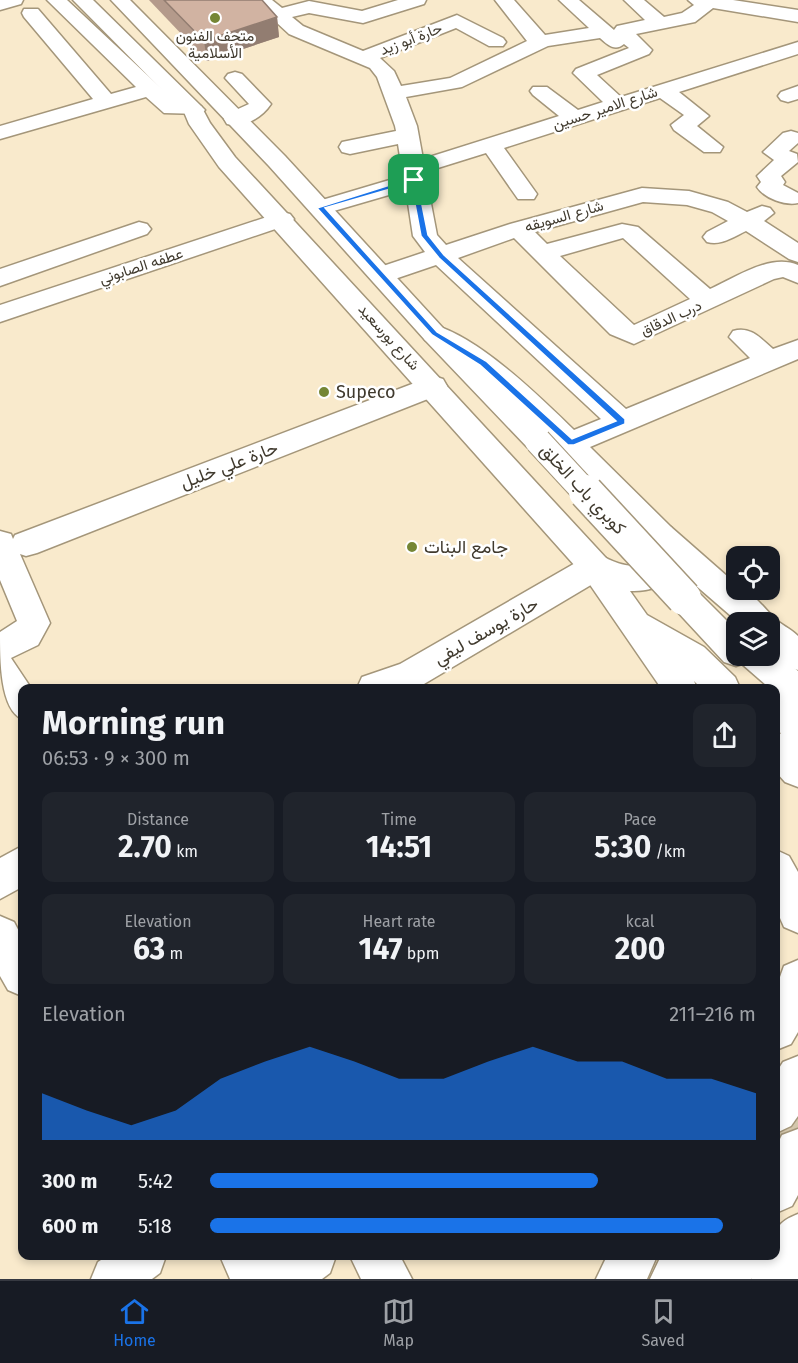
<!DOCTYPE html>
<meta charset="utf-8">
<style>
body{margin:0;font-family:"Fira Sans",Vazirmatn,sans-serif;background:#20242c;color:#f1f3f6;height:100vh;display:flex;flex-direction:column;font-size:22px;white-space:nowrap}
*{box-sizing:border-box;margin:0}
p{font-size:20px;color:#9ea1a6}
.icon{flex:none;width:33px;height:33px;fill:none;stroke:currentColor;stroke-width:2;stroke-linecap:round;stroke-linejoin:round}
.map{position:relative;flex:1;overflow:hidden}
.details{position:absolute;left:18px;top:684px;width:762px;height:576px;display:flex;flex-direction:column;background:#171b24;border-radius:12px;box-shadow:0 3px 9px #0003}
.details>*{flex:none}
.buttons{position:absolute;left:726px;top:546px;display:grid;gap:12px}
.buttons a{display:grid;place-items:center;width:54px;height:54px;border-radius:12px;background:#171b24;box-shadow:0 3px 9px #0003;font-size:30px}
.pin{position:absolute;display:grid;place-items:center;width:51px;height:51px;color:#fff;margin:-26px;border-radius:12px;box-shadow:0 3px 9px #0006}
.round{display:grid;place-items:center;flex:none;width:63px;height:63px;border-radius:12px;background:#20242c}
.headline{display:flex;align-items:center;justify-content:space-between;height:102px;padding:0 24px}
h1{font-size:33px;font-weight:700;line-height:45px}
.figures{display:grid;grid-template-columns:repeat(3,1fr);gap:9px;height:102px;padding:6px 24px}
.figures div{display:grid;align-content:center;border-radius:12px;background:#20242c;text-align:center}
.figures b{font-size:30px;font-weight:700}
.figures small{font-size:16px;font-weight:400}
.figures p{font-size:16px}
.chart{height:168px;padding:12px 24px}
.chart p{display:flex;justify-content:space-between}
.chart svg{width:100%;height:108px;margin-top:6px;fill:#1a73e8;opacity:.7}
ul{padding:0 24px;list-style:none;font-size:20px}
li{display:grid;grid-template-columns:96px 72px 1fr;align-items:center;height:45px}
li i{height:15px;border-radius:8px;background:#1a73e8}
.menu{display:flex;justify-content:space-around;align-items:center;height:84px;border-top:2px solid #363941;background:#171b24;font-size:16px;color:#9ea1a6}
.menu a{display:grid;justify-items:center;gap:3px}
.menu .active{color:#1a73e8}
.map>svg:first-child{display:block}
</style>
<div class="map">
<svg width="798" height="1279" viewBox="0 0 798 1279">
<rect width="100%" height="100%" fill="#f9eacc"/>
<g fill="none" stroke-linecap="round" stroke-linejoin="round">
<g stroke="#d4c7ac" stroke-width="42" stroke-dasharray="42 21" stroke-linecap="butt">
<polyline points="776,1148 798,1113"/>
<polyline points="699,1279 713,1256"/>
</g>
<defs>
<g id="minor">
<polygon points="0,0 23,0 21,4 0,10"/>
<polygon points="47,0 67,0 177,103 201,106 205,110 201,114 164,113 146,97 0,139 0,126 93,99 24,17 22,13 24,9 38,9 111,94 136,87"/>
<path d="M252,0H272L282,8L309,1L362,11L398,0H426L424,4L363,23L309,13L292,17L303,26L363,51L457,15L503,38L506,42L503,46H489L456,28L380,58L394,71L401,86L450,78L527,41L495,0H514L545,35L589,28L559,0H579L614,30L617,26L645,20L624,0H644L664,17L682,13L694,5L688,0H733L798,10V22L713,8L695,22L636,34L652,50L649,54L597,75L621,97L798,42V54L679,92L709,116L697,126L723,147L720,152H704L674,130L671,125L684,115L660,98L504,148L537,194L534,199H518L486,153L425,172L437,235L446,245L510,224L642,188L689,191L728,202L747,212L762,206L770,208L774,213L764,221L798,243V262L789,259L746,231C733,237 721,246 707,242L703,237L707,232L728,221L712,212L687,205L643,202L535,232L547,244L622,224L638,227L710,289C735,278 770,253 798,265V283L783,277L774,279L634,344L610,334L514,238L458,258L626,409L750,358L729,337L733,331C751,326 760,338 773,349L798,340V359L590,447L671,527L736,584V590C752,590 764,608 774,618C780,624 791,629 798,636V670L786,666L770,651V622H738L649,545L516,408L457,360L425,340L421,334L425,328L434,325C480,338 540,397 574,430L601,419L436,265L383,283L374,281L371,275L374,269L425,252L413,236L406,190L320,215L312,213L308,208L312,203L403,176L398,144L350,154L342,152L339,147L342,142L396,131L395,126L377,77L370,68L289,34ZM600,38C608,45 615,52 624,44L629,48L576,69L573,73L603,102L578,110L547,87H533L530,91L533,95L559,116L423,159L417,126L406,97L462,87L548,46ZM623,238L690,299L634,325L560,256Z"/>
<path d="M235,72L242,74L271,104C262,118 244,128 227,124L224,119L227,114L249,104L225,78L228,74Z"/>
<polygon points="798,86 798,99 788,102 781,100 778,96 781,92"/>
<path d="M791,131L798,133V143L789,151L797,154L798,162L781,176L785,182L783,185L798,193V203C785,206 764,198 757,187L761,182L757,176L774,160L763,152L783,133Z"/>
<polygon points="282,212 290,214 294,219 290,224 0,322 0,305"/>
<polygon points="139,222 147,224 151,229 147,234 0,286 0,269"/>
<path d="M433,376L443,379L447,386L443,393L37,553L26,556L20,554L50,623L38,645L11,658L31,688H22V719C0,709 0,660 0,632L17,621L0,580V531L11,534L13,539L15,535Z"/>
<polygon points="595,554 606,558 611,567 606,576 424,684 413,688 357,688 362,677 400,664 584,558"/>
<polygon points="22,846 22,887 0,899 0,858"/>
<polygon points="0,916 14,922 22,937 22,996 8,990 0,976"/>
<polygon points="107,1256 166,1256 160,1273 152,1279 91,1279 98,1262"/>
<polygon points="220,1256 270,1256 272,1260 277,1256 336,1256 330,1273 322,1279 230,1279"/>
<polygon points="350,1256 400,1256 412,1279 361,1279"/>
</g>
<g id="major">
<path d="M73,0H93L201,106L210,123L235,157L606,558C618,564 636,571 647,560L649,552L645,536L649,527L660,524L671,527C690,563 671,593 630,591L647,615L704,647L735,677L740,688H701L694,681L697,688H661L584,576L219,167L189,124L184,112Z"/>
<polygon points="111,0 130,0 285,156 443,328 548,434 552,441 548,448 538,451 528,448 425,340 269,166"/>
<polygon points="684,585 695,589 736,630 736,656 770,656 770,648 798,671 798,787 785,782 776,772 776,732 781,734 776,725 776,688 763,688 766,685 742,664 736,666 724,662 673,607 668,598 673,589"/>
<polygon points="776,850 789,856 798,872 798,933 784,927 776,909"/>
<polygon points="798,960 798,1032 791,1044 776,1050 776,988 784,966"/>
<polygon points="798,1056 798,1116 791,1126 776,1133 776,1073 783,1062"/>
<polygon points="798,1129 798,1195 792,1206 776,1213 776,1147 782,1135"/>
<path d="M798,1214V1279H751L752,1277L751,1279H701L703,1276L701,1279H650L661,1256H711L710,1259L712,1256H761L760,1258L762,1256H776C776,1230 773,1224 798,1214Z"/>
<polygon points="607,1256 657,1256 647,1279 596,1279"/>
</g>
</defs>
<use href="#minor" stroke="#a4967a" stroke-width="3"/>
<use href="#major" stroke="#a4967a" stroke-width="3"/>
<use href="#minor" fill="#fff" fill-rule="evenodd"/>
<use href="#major" fill="#fff" fill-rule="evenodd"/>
<defs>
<polyline id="major-bridge-far1" points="538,441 587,494"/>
<polyline id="major-bridge" points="586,492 684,598"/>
</defs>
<use href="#major-bridge-far1" stroke="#a4967a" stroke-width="28" stroke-linecap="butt"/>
<use href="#major-bridge" stroke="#a4967a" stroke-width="37" stroke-linecap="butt"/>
<use href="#major-bridge-far1" stroke="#fff" stroke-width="26"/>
<use href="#major-bridge" stroke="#fff" stroke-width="34"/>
</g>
<polygon fill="#b49a8b" points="149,0 262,0 277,17 279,37 207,61"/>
<polygon fill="#927d71" points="277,17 279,37 207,61 204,41"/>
<polygon fill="#d1b3a2" stroke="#927d71" stroke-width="1.5" points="164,0 262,0 277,17 204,41"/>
<path fill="#1a73e8" stroke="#fff" stroke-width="1.5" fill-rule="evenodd" d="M412,178L417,180L428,235L444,255L625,419V424L574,445H568L480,365L432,335L317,208ZM411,183L421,236L439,258L616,421L572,439L486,361L437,332L325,208Z"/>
<g fill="#758635" stroke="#fff" stroke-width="2">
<circle cx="215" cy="18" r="6"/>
<circle cx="324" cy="392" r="6"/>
<circle cx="412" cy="547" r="6"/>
</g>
<g text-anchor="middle" stroke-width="5" stroke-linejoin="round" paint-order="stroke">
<g font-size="15" fill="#403a2e" stroke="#fff">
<text x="215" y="41">متحف الفنون<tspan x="215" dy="17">الأسلامية</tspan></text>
</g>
<g font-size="15" fill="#403a2e" stroke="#fff">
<text transform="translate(411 39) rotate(-21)" y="5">حارة أبو زيد</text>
<text transform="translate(605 108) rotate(-18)" y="5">شارع الامير حسين</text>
<text transform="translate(564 216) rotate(-16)" y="5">شارع السويقه</text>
<text transform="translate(141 266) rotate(-18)" y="5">عطفه الصابوني</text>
<text transform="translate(671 318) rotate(-25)" y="5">درب الدقاق</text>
<text transform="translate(389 337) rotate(48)" y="5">شارع بورسعيد</text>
</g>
<g font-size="18" fill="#403a2e" stroke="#fff" text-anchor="start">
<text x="336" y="398">Supeco</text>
<text x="424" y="553">جامع البنات</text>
</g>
<g font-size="18" fill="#403a2e" stroke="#fff">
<text transform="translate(229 465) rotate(-21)" y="6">حارة علي خليل</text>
<text transform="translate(583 489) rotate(47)" y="6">كوبري باب الخلق</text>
<text transform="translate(486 631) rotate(-30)" y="6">حارة يوسف ليفي</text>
</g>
</g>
</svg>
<div class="buttons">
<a><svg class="icon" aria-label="locate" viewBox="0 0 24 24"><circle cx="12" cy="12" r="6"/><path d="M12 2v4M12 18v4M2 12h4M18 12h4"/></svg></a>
<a><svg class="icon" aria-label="layers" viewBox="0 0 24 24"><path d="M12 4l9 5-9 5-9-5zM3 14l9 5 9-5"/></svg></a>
</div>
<div class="pin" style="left:414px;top:180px;background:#1e9e55"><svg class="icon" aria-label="arrive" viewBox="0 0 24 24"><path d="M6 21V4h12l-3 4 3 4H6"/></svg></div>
<section class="details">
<div class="headline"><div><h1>Morning run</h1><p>06:53 · 9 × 300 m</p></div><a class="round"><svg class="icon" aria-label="share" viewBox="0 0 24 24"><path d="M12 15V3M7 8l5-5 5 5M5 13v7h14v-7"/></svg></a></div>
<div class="figures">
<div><p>Distance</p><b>2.70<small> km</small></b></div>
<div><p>Time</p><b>14:51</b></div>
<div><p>Pace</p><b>5:30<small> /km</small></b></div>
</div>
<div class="figures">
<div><p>Elevation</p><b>63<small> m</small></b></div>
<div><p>Heart rate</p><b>147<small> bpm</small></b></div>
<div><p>kcal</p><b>200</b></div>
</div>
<div class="chart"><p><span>Elevation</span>211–216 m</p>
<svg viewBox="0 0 160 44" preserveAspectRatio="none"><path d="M0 44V25L10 32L20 38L30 32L40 19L50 12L60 6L70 12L80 19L90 19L100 12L110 6L120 12L130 12L140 19L150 19L160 25V44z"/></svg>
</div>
<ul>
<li><b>300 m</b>5:42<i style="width:71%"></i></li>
<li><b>600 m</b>5:18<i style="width:94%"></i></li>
</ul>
</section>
</div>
<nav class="menu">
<a class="active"><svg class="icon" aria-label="home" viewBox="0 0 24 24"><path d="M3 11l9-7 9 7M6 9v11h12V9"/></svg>Home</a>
<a><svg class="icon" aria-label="map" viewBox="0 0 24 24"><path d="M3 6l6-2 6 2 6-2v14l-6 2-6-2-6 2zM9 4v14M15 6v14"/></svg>Map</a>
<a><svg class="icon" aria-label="saved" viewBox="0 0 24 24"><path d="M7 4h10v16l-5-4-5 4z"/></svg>Saved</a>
</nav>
